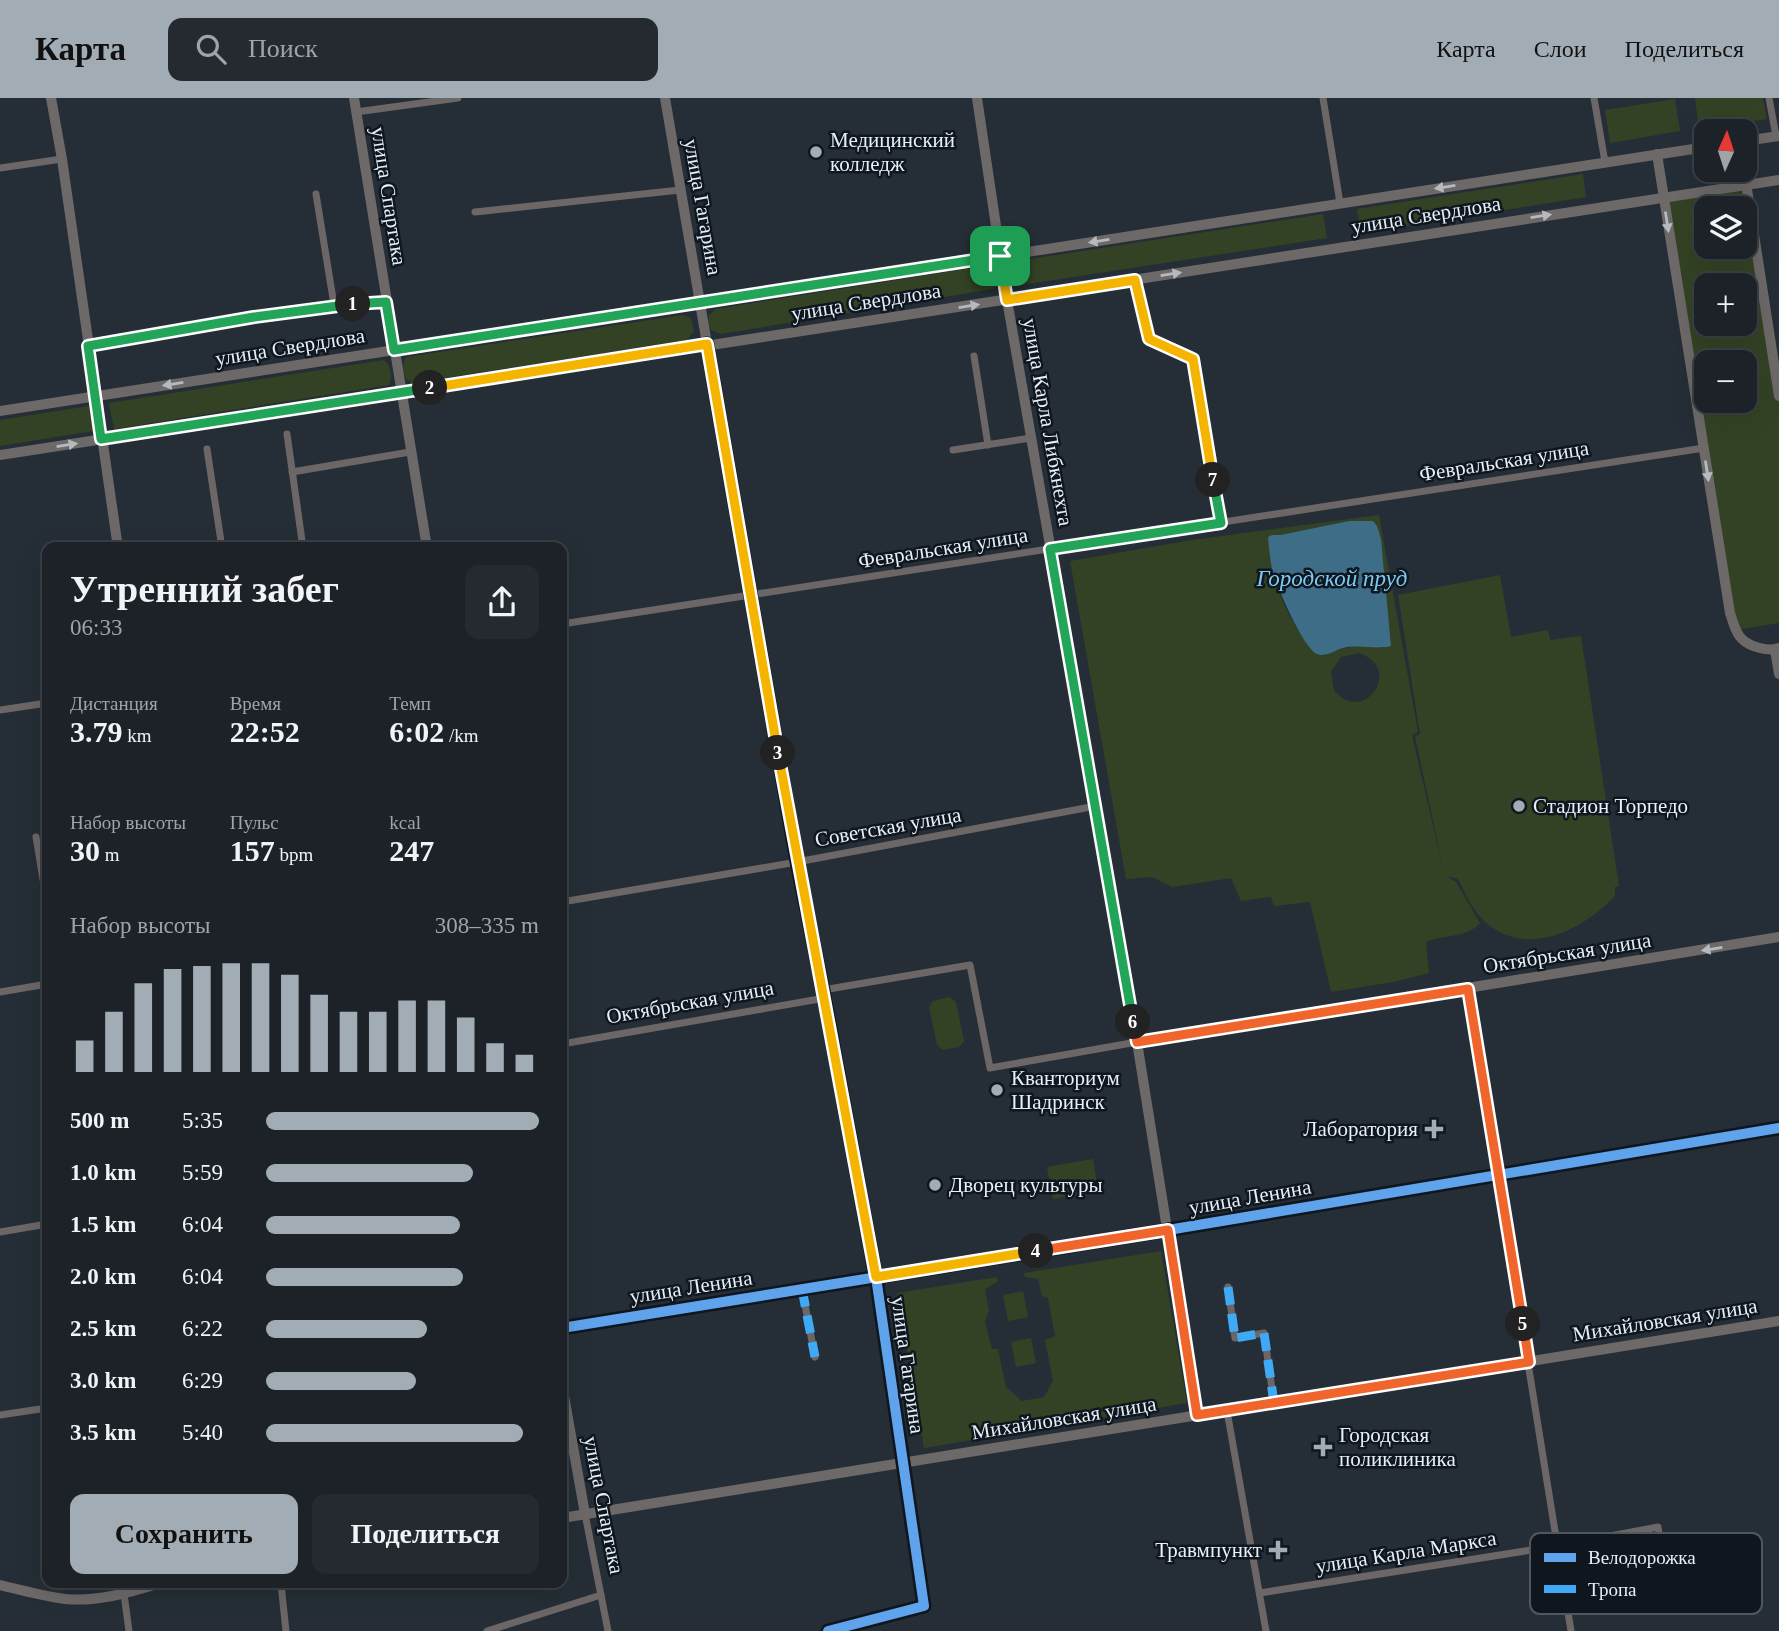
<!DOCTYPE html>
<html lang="ru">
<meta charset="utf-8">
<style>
body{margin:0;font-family:"Times New Roman",serif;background:#252a30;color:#f1f3f6;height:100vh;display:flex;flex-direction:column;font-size:26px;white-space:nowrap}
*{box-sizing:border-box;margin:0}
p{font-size:23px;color:#a0a4a8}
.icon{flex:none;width:38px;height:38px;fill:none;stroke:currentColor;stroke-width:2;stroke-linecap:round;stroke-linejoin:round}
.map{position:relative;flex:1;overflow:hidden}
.details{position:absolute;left:42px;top:444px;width:525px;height:1046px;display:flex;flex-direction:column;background:#1c2228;border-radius:14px;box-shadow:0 7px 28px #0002,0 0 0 2px #3a3f45}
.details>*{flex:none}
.needle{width:46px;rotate:3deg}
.fabs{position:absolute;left:1694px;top:21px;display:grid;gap:14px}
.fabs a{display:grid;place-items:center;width:63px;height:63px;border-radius:14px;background:#1c2228;box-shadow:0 7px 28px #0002,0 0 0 2px #3a3f45;font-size:35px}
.pin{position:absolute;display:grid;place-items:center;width:60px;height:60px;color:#fff;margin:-30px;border-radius:14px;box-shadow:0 4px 10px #0006}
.km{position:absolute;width:35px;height:35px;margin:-18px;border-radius:50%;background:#222;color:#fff;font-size:19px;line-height:35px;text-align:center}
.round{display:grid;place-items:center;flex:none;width:74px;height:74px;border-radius:14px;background:#252a30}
.summary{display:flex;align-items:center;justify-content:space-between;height:119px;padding:0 28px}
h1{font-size:38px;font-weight:700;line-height:52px}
.figures{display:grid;grid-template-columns:repeat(3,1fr);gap:10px;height:119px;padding:7px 28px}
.figures div{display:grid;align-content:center}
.figures b{font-size:30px;font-weight:700}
.figures small{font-size:19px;font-weight:400}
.figures p{font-size:19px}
.chart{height:196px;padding:14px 28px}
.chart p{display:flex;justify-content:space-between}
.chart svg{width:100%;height:126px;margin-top:7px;stroke:#a2acb5;stroke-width:6}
.primary-button{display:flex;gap:14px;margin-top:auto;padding:14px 28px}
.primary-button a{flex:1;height:80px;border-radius:14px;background:#a2acb5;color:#111;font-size:28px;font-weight:700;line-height:80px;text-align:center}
.primary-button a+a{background:#252a30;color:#f1f3f6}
ul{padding:0 28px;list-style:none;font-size:23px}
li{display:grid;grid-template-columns:112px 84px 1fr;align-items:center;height:52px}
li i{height:18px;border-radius:9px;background:#a2acb5}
header{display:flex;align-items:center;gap:42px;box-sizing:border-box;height:98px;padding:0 35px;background:#a2acb5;color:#111}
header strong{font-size:33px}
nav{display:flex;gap:38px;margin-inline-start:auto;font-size:24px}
.search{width:490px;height:63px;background:#252a30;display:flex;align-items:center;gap:18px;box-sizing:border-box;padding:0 24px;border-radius:14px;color:#a0a4a8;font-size:26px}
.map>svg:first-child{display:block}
</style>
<header>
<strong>Карта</strong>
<div class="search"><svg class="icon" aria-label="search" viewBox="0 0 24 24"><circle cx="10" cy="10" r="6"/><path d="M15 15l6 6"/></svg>Поиск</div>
<nav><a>Карта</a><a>Слои</a><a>Поделиться</a></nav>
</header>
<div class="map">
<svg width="1779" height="1533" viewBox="0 0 1779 1533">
<rect width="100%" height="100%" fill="#252e36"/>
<g fill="#334224" fill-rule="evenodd">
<polygon points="1695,0 1763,0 1767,21 1699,32"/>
<polygon points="1675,1 1680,33 1610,45 1605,12"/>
<polygon points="1583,76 1586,99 1361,135 1357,111"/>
<path d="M1747,87L1779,298V525L1736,532L1663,100ZM1706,110H1745V149H1706ZM1706,187H1745V226H1706ZM1706,264H1745V303H1706Z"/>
<polygon points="1323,116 1327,140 1015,188 1011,164"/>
<polygon points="990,167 995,171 997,187 993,191 721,236 711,232 708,227 709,217 716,211"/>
<path d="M683,217L691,220L694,233L687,242L412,285L406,281C403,273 402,267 406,259Z"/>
<path d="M384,262C391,267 393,280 389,287L114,331L109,305Z"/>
<polygon points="89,308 93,333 0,348 0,322"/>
<path d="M1379,417L1418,634L1412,637L1444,775L1415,638L1420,636L1398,497L1500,477L1511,539L1548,532L1550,542L1581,538L1619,788L1615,789V798C1582,833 1526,861 1484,823C1472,812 1465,795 1458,781L1446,778L1456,784L1480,825C1466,841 1444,836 1426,844L1429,875L1393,884L1331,894L1310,804L1274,808L1271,799L1241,803L1231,780L1172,789L1152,779L1126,781L1070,463L1192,442ZM1349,423H1372C1390,460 1382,502 1391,541L1384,550C1362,547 1344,547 1324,558C1317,552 1309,546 1303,539C1282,511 1270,473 1269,439ZM1359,555C1405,570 1363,629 1334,592L1331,574L1341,559Z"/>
<polygon points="949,899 956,904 964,943 959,949 943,952 937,947 929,909 933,903"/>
<polygon points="1093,1061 1098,1093 1053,1101 1047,1069"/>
<polygon points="1161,1153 1187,1305 924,1350 897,1195 997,1179 997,1184 985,1191 989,1213 985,1224 992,1251 998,1251 1006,1289 1022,1303 1044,1299 1053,1283 1045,1242 1055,1238 1048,1200 1042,1198 1038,1181 1025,1179 1024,1175"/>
<polygon points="1023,1193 1028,1219 1008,1223 1003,1197"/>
<polygon points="1031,1240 1036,1265 1016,1269 1011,1244"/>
</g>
<path fill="#3e6e87" d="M1349,423H1373L1377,428L1381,441L1391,548C1376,552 1359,546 1343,550C1335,552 1325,560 1317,556C1302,548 1277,489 1272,471C1270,461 1269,450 1268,439L1272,437H1280Z"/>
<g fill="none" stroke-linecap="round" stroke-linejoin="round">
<g stroke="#6c6766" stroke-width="7">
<polyline points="1323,0 1340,105"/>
<polyline points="1594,0 1605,64"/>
<polyline points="1769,0 1776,38"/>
<polyline points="356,14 458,0"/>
<polyline points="0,70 62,61"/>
<polyline points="316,96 334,207"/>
<polyline points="475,114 680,92"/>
<polyline points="1135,182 1149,241 1193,261 1221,425"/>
<polyline points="707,246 797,764 823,892 877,1186 924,1508 828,1533"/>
<polyline points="88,248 334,207 386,204"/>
<polyline points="974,258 988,347"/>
<polyline points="287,336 303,450"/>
<polyline points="207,351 222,450"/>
<polyline points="953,352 1031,340"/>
<polyline points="292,374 410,354"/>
<polyline points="562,526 1704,350"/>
<polyline points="0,612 47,605"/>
<polyline points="36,739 47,805"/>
<polyline points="562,804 797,764 1096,708"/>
<polyline points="1468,891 1571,1533"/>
<polyline points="823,892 970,867 990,970 1137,944"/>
<polyline points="0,894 47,886"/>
<polyline points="562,946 825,900"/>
<polyline points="0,1134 47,1126"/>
<polyline points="1228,1189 1235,1240 1264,1235 1274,1305"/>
<polyline points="802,1191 815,1259"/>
<polyline points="562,1230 1168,1132"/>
<polyline points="1227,1313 1266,1533"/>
<polyline points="0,1317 47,1310"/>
<polyline points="585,1416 608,1533"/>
<polyline points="281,1486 286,1533"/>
<polyline points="1260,1495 1557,1448 1658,1429 1669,1503"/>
<polyline points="124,1496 129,1533"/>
<polyline points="487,1533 601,1497"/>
</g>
<g stroke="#6d6969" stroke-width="10">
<polyline points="51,0 62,61 118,450"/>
<polyline points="354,0 427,450"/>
<polyline points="665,0 707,246"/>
<polyline points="977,0 1007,202 1137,944 1197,1317"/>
<polyline points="1745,43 1779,38"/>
<path d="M1657,56L1730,515C1733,523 1735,535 1742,541C1750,549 1769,554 1779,550"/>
<polyline points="1744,72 1779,298"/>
<polyline points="0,313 1706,49"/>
<polyline points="0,357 1779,82"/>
<polyline points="1775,552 1779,576"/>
<polyline points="1137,944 1779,839"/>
<polyline points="1168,1132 1779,1030"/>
<polyline points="562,1287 585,1416"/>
<polyline points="562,1420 1779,1223"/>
<path d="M0,1487C21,1492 43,1498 65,1501C97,1504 128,1495 157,1486"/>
</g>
<g stroke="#3fa9f5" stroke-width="9" stroke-dasharray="18 9" stroke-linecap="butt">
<polyline points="1135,182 1149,241 1193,261 1221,425"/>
<polyline points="1228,1189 1235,1240 1264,1235 1274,1305"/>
<polyline points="802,1191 815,1259"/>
</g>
<defs>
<g id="cycleway">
<polyline points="707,246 797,764 823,892 877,1186 924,1508 828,1533"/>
<polyline points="562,1230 1168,1132 1779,1030"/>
</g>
</defs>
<use href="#cycleway" stroke="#0f161d" stroke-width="15"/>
<use href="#cycleway" stroke="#60a3ed" stroke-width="10"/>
</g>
<defs><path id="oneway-solid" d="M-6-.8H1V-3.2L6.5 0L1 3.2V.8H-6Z" transform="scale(1.75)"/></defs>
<g fill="#b5bac0">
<use href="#oneway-solid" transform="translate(1445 89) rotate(171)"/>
<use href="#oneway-solid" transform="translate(1541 118) rotate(-9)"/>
<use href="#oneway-solid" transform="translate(1667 124) rotate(81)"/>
<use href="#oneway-solid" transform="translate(1099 143) rotate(171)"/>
<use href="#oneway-solid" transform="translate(1171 176) rotate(-9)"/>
<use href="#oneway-solid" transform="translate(969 208) rotate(-9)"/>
<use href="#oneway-solid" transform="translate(173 286) rotate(171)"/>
<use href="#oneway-solid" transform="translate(67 347) rotate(-9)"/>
<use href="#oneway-solid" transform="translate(1707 373) rotate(81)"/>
<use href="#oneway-solid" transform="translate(1712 851) rotate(171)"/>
</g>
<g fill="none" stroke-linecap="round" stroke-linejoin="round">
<defs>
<polyline id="split-1" points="353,206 386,204 394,252 1000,158"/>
<polyline id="split-2" points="353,206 254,219 88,248 101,341 430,290"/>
<polyline id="split-3" points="430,290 707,246 778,655"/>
<polyline id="split-4" points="778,655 876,1179 1036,1153"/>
<polyline id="split-5" points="1036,1153 1168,1132 1197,1317 1529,1264 1523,1226"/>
<polyline id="split-6" points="1133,924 1137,944 1468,891 1523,1226"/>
<polyline id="split-7" points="1133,924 1050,451 1221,425 1213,382"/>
<polyline id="split-8" points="1000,158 1007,202 1135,182 1149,241 1193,261 1213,382"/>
</defs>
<use href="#split-1" stroke="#fff" stroke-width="14"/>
<use href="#split-2" stroke="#fff" stroke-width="14"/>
<use href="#split-3" stroke="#fff" stroke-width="14"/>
<use href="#split-4" stroke="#fff" stroke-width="14"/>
<use href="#split-5" stroke="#fff" stroke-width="14"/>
<use href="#split-6" stroke="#fff" stroke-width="14"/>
<use href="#split-7" stroke="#fff" stroke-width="14"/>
<use href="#split-8" stroke="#fff" stroke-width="14"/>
<use href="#split-1" stroke="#22a559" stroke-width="9"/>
<use href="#split-2" stroke="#22a559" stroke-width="9"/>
<use href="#split-3" stroke="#f5b400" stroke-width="9"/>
<use href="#split-4" stroke="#f5b400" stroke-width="9"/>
<use href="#split-5" stroke="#f0652b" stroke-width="9"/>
<use href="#split-6" stroke="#f0652b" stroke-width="9"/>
<use href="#split-7" stroke="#22a559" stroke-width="9"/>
<use href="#split-8" stroke="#f5b400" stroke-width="9"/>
</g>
<g fill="#a2acb5" stroke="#0f161d" stroke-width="2.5">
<circle cx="816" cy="54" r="7"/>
<circle cx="1519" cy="708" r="7"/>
<circle cx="997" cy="992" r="7"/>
<path d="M1430.5 1020.5h7v7h7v7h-7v7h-7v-7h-7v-7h7z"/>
<circle cx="935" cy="1087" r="7"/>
<path d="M1319.5 1338.5h7v7h7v7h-7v7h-7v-7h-7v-7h7z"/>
<path d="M1274.5 1441.5h7v7h7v7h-7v7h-7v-7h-7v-7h7z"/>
</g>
<g text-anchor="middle" stroke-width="5" stroke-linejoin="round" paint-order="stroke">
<g font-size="21" fill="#e5f0fa" stroke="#0f161d" text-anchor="start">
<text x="830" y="49">Медицинский<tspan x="830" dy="24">колледж</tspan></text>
<text x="1533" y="715">Стадион Торпедо</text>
<text x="1011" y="987">Кванториум<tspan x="1011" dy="24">Шадринск</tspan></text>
<text x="1418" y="1038" text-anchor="end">Лаборатория</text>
<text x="949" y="1094">Дворец культуры</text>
<text x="1339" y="1344">Городская<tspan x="1339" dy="24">поликлиника</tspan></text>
<text x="1262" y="1459" text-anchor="end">Травмпункт</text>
</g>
<g font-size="21" fill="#e5f0fa" stroke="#0f161d">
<text transform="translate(389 98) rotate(81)" y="7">улица Спартака</text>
<text transform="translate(703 109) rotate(80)" y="7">улица Гагарина</text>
<text transform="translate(1426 117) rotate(-9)" y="7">улица Свердлова</text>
<text transform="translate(866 204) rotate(-9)" y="7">улица Свердлова</text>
<text transform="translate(290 249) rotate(-9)" y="7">улица Свердлова</text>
<text transform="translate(1048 324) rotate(80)" y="7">улица Карла Либкнехта</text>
<text transform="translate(1504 363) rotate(-9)" y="7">Февральская улица</text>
<text transform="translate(943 450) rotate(-9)" y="7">Февральская улица</text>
<text transform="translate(888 729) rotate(-10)" y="7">Советская улица</text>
<text transform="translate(1567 855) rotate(-9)" y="7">Октябрьская улица</text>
<text transform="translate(690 904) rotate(-10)" y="7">Октябрьская улица</text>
<text transform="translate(1250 1099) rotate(-10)" y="7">улица Ленина</text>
<text transform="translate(691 1189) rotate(-9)" y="7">улица Ленина</text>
<text transform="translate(1665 1222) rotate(-9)" y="7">Михайловская улица</text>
<text transform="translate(908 1267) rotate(82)" y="7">улица Гагарина</text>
<text transform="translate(1064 1320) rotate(-9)" y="7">Михайловская улица</text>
<text transform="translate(604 1407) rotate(79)" y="7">улица Спартака</text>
<text transform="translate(1406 1454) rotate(-9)" y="7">улица Карла Маркса</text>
</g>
<g font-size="23" font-style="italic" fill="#7bcaf5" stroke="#0f161d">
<text x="1332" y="488">Городской пруд</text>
</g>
</g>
<rect x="1530" y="1435" width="232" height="81" rx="10" fill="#0f161d" stroke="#4f575f" stroke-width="2"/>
<rect x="1544" y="1455" width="32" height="9" fill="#60a3ed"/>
<rect x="1544" y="1487" width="32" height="8" fill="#3fa9f5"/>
<g font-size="19" fill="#e5f0fa">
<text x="1588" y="1466">Велодорожка</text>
<text x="1588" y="1498">Тропа</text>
</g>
</svg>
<div class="fabs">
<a><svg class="needle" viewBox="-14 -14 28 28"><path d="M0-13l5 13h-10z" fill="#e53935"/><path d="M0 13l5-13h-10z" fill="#a0a4a8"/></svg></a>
<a><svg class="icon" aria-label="layers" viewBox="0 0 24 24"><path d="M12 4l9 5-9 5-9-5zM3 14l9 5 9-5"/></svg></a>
<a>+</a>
<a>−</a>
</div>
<div class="pin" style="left:1000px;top:158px;background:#1e9e55"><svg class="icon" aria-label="arrive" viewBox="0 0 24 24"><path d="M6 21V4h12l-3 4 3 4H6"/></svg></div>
<b class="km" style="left:353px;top:206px">1</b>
<b class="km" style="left:430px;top:290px">2</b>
<b class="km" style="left:778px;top:655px">3</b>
<b class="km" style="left:1036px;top:1153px">4</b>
<b class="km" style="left:1523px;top:1226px">5</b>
<b class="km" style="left:1133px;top:924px">6</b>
<b class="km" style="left:1213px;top:382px">7</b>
<section class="details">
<div class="summary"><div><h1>Утренний забег</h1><p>06:33</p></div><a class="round"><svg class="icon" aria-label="share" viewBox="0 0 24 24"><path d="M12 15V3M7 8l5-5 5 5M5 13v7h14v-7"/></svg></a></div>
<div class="figures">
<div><p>Дистанция</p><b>3.79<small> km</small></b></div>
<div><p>Время</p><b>22:52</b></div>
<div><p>Темп</p><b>6:02<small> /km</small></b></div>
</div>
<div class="figures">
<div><p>Набор высоты</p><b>30<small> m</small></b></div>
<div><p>Пульс</p><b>157<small> bpm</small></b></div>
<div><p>kcal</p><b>247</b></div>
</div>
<div class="chart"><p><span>Набор высоты</span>308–335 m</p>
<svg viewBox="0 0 160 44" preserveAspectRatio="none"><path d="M5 44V33M15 44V23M25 44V13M35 44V8M45 44V7M55 44V6M65 44V6M75 44V10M85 44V17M95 44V23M105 44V23M115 44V19M125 44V19M135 44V25M145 44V34M155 44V38"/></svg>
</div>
<ul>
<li><b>500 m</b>5:35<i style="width:100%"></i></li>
<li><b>1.0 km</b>5:59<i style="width:76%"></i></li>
<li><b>1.5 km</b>6:04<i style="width:71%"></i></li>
<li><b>2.0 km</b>6:04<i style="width:72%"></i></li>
<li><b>2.5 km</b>6:22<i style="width:59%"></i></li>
<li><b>3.0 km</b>6:29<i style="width:55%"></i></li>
<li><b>3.5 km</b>5:40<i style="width:94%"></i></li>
</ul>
<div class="primary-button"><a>Сохранить</a><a>Поделиться</a></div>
</section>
</div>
